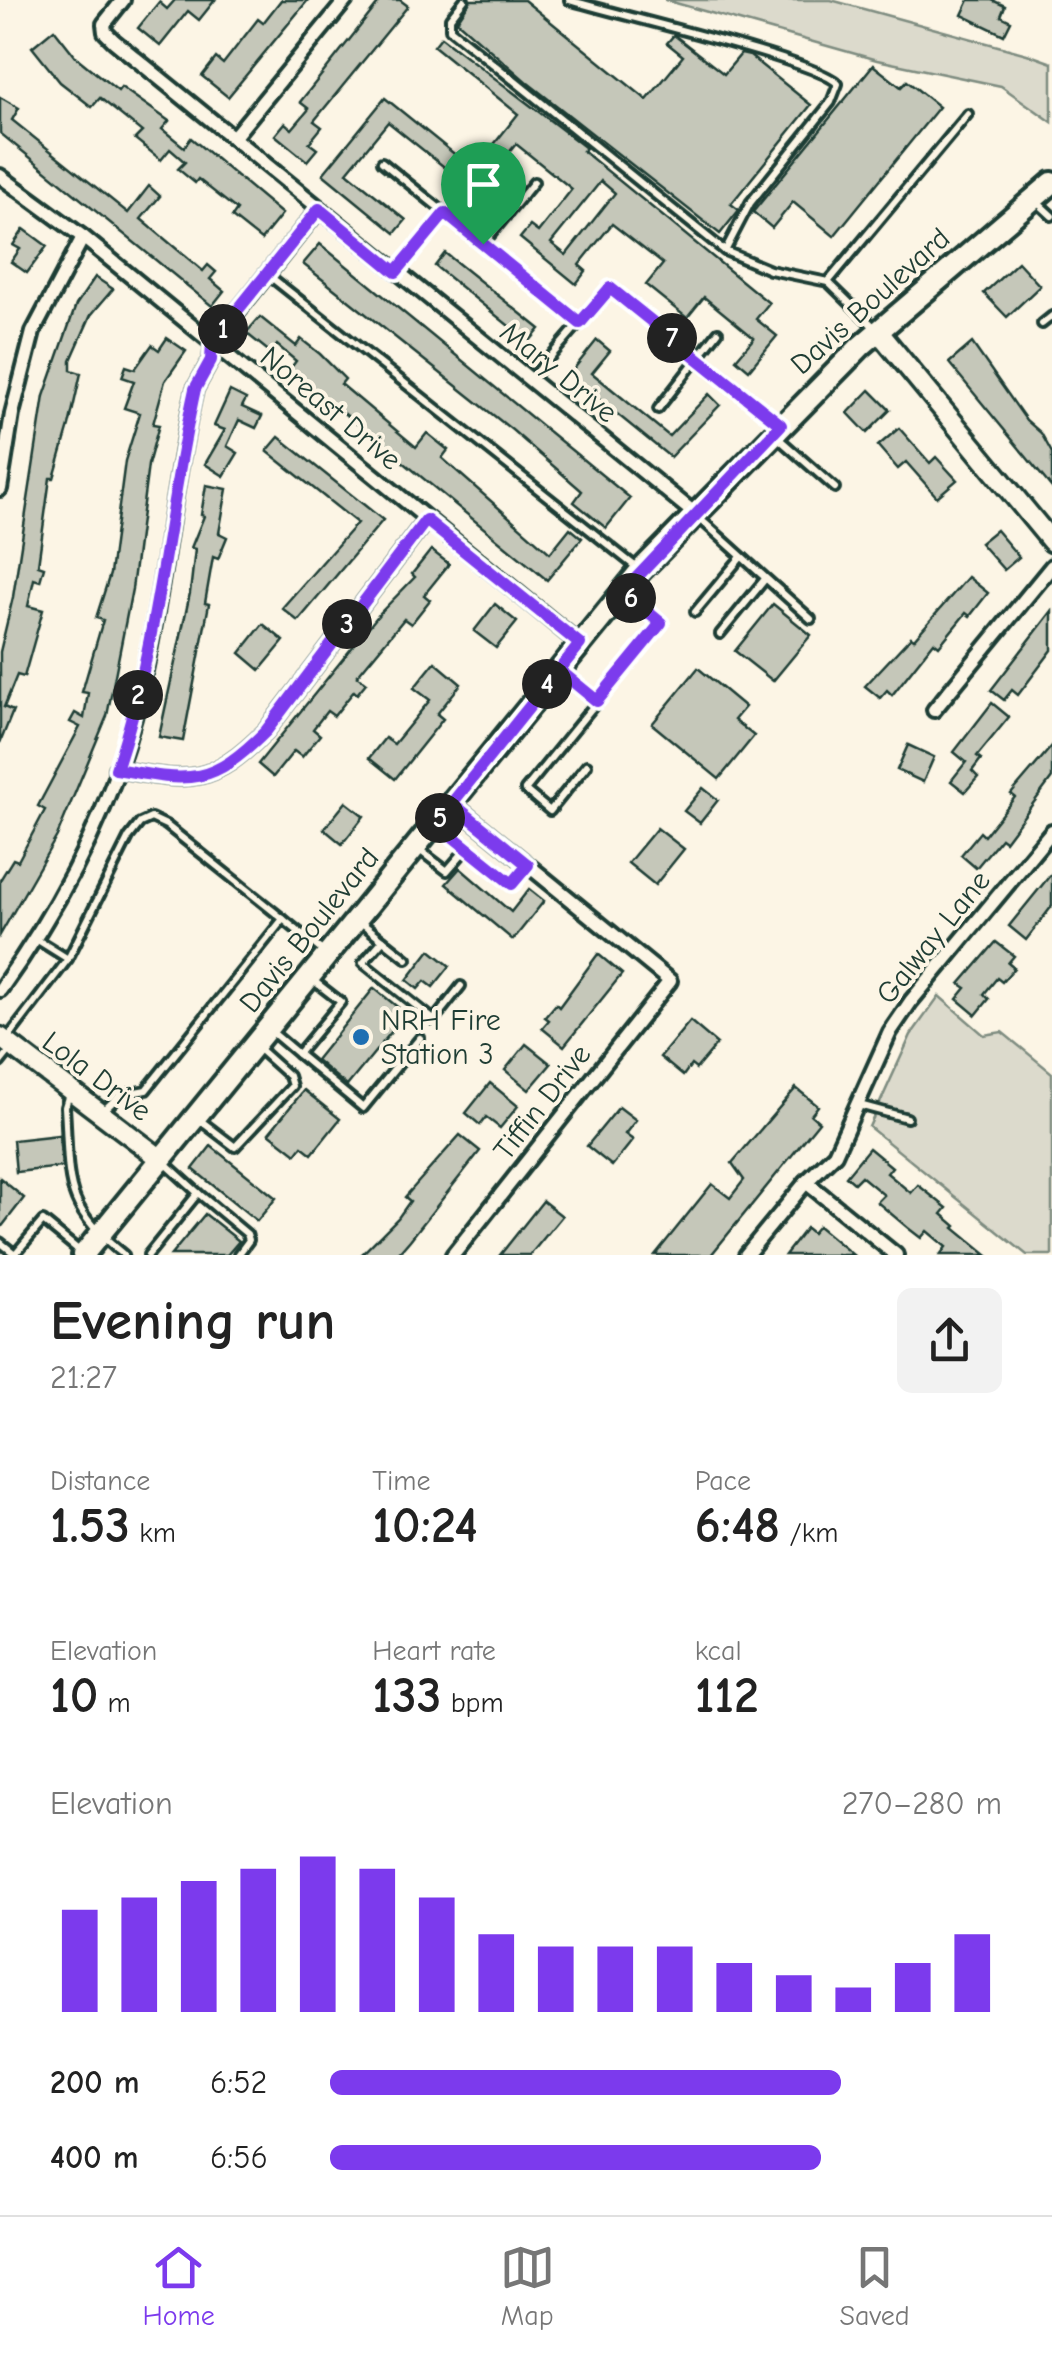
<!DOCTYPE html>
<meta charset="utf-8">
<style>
body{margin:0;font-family:"Comic Neue",sans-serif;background:#f2f2f2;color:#222;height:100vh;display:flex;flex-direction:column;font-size:38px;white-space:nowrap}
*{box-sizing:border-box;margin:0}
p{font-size:32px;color:#767676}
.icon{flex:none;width:55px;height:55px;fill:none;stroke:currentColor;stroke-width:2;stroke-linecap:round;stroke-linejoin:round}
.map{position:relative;height:1255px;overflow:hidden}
.details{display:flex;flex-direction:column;background:#fff;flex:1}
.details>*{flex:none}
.pin{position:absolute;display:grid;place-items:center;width:85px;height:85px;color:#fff;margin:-102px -42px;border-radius:50% 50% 50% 0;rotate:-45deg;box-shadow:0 0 10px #0007}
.pin .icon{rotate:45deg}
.km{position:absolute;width:50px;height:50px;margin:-25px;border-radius:50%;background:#222;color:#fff;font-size:28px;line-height:50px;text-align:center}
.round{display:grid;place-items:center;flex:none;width:105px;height:105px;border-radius:15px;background:#f2f2f2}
.summary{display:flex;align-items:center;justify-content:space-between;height:170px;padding:0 50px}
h1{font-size:55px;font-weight:800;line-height:75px}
.figures{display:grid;grid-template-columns:repeat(3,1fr);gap:15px;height:170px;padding:10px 50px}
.figures div{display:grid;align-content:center}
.figures b{font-size:50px;font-weight:800}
.figures small{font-size:28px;font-weight:400}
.figures p{font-size:28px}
.chart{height:280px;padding:20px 50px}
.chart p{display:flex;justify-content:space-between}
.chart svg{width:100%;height:180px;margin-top:10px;stroke:#7c3aed;stroke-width:6}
ul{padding:0 50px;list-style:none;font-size:32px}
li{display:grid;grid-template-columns:160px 120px 1fr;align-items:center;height:75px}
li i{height:25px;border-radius:12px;background:#7c3aed}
.tab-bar{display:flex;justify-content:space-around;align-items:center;height:140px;border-top:2px solid #e0e0e0;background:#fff;font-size:28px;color:#767676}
.tab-bar a{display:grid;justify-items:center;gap:5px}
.tab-bar .on{color:#7c3aed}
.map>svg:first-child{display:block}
</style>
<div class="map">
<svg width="1052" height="1255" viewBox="0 0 1052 1255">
<rect width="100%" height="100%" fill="#fcf5e5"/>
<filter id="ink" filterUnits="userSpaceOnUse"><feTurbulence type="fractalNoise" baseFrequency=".01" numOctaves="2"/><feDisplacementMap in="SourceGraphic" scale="20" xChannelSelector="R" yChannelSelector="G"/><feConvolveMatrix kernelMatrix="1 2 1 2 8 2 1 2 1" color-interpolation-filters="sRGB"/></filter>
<g filter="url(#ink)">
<g fill="#dcdacc" stroke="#7e8c80" stroke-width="2.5">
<polygon points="665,0 831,0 1027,54 1052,63 1052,122 1001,86 877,60"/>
<polygon points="939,996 984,1035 1002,1032 1052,1073 1052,1255 1027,1255 869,1127 911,1035"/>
</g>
<g fill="#c5c7b9" stroke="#1f3d34" stroke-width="2.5" fill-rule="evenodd">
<polygon points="175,0 215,0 199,20 188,11 160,46 138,28 159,2 167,9"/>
<polygon points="281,0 308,0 228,97 202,76 216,58 223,64 258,19 263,23"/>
<polygon points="381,0 400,0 408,6 314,121 322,127 309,143 317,149 307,161 275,135 285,123 292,129 309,109 300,102"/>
<polygon points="471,0 524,0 647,100 683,56 667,43 674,35 724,74 741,54 750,56 811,105 731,204 739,210 720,234 528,83 457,21"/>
<polygon points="969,0 992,0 1005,6 1001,16 1011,21 1004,35 962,15"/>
<polygon points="54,29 76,57 118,91 121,87 169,121 162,129 184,147 191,138 282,214 261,240 232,217 237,210 198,179 195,183 178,169 185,162 170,149 161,160 135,139 142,132 100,98 92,107 60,82 32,47"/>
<path d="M441,37L586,148L583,151L769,303L756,319L777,336L749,370L736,359L754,338L704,297L687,318L646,285L663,264L612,224L579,265L586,271L576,284L520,238L530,226L538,232L572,189L516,144L481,187L468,177L518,114L434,46ZM601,181L615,193L566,255L551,243Z"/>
<polygon points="873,65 901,87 907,81 939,107 834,236 793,202 772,228 753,212"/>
<polygon points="0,97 19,108 12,120 128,213 149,186 160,196 141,219 203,271 208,265 216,272 210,279 224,291 212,306 0,133"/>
<polygon points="385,98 463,161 453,174 388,122 347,172 406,220 395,233 323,174"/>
<polygon points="24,229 47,246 27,273 11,262 20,249 13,245"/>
<polygon points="320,244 630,498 606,528 574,502 582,491 512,430 303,264"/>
<polygon points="445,253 540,329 529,342 435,266"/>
<polygon points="1018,262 1040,286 1007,317 984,293"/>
<polygon points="95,277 113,289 91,315 71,360 71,370 81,373 69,426 54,478 50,478 38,565 44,567 40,581 34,579 28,606 43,610 24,677 17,675 4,707 13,711 0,743 0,652 13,597 44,396 76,305"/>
<polygon points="260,317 296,346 301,339 320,354 345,379 341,384 416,447 427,433 448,450 442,458 550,553 570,528 582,538 547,580 290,369 296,361 277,345 271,353 246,333"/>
<polygon points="167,338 186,351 165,381 153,424 159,425 148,465 132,589 107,716 57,836 0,935 0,880 13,859 18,861 45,810 38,806 80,727 70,722 75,713 84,718 88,693 82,692 103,620 96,618 110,574 125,461 140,413 124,408 134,381 122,377 126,366 135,369 152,345 159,350"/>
<polygon points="597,340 610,351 592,373 669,436 709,394 720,405 670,457 569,375"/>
<polygon points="972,343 1026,420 1041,433 1052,453 1052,488 949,363"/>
<polygon points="870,390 890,410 867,433 848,413"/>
<polygon points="230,391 246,399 242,407 262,416 256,428 239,420 227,446 238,453 224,476 205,464 225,430 214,426"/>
<polygon points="899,428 930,463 936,457 957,480 937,497 906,462 898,469 878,446"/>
<polygon points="279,437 383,520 298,621 282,608 357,523 267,451"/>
<polygon points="206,485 227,489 219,533 227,537 218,559 213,557 205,603 209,604 183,741 159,737 190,593 195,549 191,548 204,516 201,515"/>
<polygon points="996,530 1019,557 1004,570 980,543"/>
<polygon points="431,550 449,564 424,595 430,600 411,624 404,619 357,676 366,683 357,694 354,691 334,716 327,711 313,729 320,735 302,757 294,751 273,777 258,764 380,613 415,577 412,574"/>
<polygon points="968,577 988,593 970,616 966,613 939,646 934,642 892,695 887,690 880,698 865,686 911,637 914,639"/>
<polygon points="495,604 517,622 496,648 474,631"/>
<polygon points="773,604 811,635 773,681 735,651"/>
<polygon points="1052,611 1052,650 1018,695 1012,690 1004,700 991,690"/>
<polygon points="263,624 284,641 260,670 240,653"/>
<polygon points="435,662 461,684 437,714 443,719 395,779 369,758 385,738 394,744 430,700 414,688"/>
<polygon points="698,668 745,707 734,720 754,736 719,779 652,724"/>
<polygon points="992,703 1009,717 977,756 981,759 972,771 978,777 965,792 951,781 966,762 954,752"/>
<polygon points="908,745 934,757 923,782 897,770"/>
<polygon points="1052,746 1052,778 1005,841 1001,838 976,868 961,855 980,832 984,836 1015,797 1011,794"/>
<polygon points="703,788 718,800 700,823 684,811"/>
<polygon points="346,802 364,816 342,844 324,829"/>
<polygon points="657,828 684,849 655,885 628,863"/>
<polygon points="460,868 511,912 529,889 544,901 513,940 446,884"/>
<polygon points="1052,873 1052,906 1026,940 1009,926"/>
<polygon points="996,942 1014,956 1008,963 1014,968 1002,982 997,978 984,994 989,999 976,1015 957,999 966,988 960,984"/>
<polygon points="430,950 450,966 433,987 425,981 418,989 407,980"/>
<polygon points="598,954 622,974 564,1046 542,1028 549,1020 545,1017 556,1004 559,1007"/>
<polygon points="374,988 406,1014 347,1086 316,1060"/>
<polygon points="690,1021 717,1044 696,1069 691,1065 683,1076 660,1057"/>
<polygon points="526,1044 551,1064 529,1090 505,1070"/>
<polygon points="490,1083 518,1106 500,1128 486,1117 480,1125 466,1113"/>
<polygon points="796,1088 818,1106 811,1115 819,1122 711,1255 655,1255 712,1184 730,1198 744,1180 732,1163"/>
<polygon points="304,1090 340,1119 312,1154 302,1146 296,1154 269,1133"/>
<polygon points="619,1107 636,1120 625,1134 633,1140 612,1166 587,1146"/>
<polygon points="59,1135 62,1167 16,1172 13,1140"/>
<polygon points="460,1135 480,1151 410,1240 397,1255 361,1255 398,1218 410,1201 405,1197"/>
<polygon points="211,1146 276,1198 257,1221 193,1169"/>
<polygon points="869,1148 892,1167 887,1173 911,1193 918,1185 947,1208 942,1214 956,1226 954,1228 987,1255 940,1255 946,1247 927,1231 921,1238 908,1228 877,1202 884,1195 861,1176 854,1183 846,1176"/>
<polygon points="0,1178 24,1198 0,1229"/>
<polygon points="543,1201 562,1216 530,1255 500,1255"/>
<polygon points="205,1214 239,1241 227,1255 171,1255"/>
<polygon points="818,1226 853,1255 785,1255 806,1228 812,1233"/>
</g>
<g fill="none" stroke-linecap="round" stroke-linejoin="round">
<defs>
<g id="service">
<polyline points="464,0 450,18 450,29 725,251 770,270 828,282 877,330"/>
<path d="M569,0C614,14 819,61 838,84L831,102L750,203L725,251"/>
<polyline points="382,162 445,213"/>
<polyline points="1038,203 1052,216"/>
<polyline points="483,244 534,182"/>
<polyline points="397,271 445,213 580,323"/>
<polyline points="267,274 636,567"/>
<polyline points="828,282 968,114"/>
<polyline points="1042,324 1052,316"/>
<polyline points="531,379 610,288 780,424"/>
<polyline points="658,409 718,332"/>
<polyline points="777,437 835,488"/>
<polyline points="698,517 811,619"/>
<polyline points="695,612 741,557"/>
<polyline points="720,634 765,579"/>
<polyline points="564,674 597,701"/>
<polyline points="587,765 550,811 525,790 661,623 624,592"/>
<polyline points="437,824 512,884 528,865"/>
<polyline points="417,848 447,871 467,848"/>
<polyline points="358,920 407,959"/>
<polyline points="36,939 68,959"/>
<polyline points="383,940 363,963 434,1020 461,986"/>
<polyline points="314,981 341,1002 298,1054 363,1108 420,1038"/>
<polyline points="272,1032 298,1054"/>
<polyline points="7,1039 68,959 129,837 140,823 151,818 166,825 283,919"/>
<polyline points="0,1063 12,1048"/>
<path d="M69,1094L65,1107C70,1181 61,1206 124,1255"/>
<polyline points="859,1105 907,1118"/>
<polyline points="101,1113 120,1095 146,1090 283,919 326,954"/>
<polyline points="197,1118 235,1147 292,1086 289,1076 259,1049"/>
<polyline points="198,1193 247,1234 249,1240 238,1255"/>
<polyline points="0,1242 15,1254 43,1221 82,1253"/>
<polyline points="148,1255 198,1193 165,1163"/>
</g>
<g id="minor">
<polyline points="123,0 104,24 105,32 114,41 694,513"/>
<polyline points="233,138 346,0"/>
<polyline points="0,176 83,237 580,644"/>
<polyline points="0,489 12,414 33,332 83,237"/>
<polyline points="934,710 1052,566"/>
<path d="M116,769C190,782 210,787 266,731L426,520"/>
<polyline points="452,803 670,981 453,1255"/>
<path d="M0,990C58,909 108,815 134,718C162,610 170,498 195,389L211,360L213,342L319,209"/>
<polyline points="806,1182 896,1255"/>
<polyline points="746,1255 806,1182 835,1154 890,1032 911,1001 1052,831"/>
</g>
<g id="tertiary">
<polyline points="878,331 1052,542"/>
<polyline points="0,1037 161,1159"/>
</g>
<polyline id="primary" points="83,1255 640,571 861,346 1052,183"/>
</defs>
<use href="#service" stroke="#1f3d34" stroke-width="14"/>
<use href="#minor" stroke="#1f3d34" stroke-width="20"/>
<use href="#tertiary" stroke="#1f3d34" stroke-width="25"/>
<use href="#primary" stroke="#1f3d34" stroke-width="28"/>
<use href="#service" stroke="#fcf5e5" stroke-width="6"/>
<use href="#minor" stroke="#fcf5e5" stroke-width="12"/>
<use href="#tertiary" stroke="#fcf5e5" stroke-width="18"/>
<use href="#primary" stroke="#fcf5e5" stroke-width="20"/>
</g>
</g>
<g fill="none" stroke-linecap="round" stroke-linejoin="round" filter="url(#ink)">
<defs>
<path id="route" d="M483,244L445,213L396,272L319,209L212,342L211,360L195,389C167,515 158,646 116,769C190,782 210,787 266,731L426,520L580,644L452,803L528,865L512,884L436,823C477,772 518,721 559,670L597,701L661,623L623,592L781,425L610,288L580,323L483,244"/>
</defs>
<use href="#route" stroke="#fff" stroke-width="20"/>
<use href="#route" stroke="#7c3aed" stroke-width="12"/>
</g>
<circle fill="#1f6fb2" stroke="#fcf5e5" stroke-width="4" cx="361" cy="1037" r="10"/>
<g text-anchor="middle" stroke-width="8" stroke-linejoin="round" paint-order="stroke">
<g font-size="30" fill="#1f3d34" stroke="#fcf5e5">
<text transform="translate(870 301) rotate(-42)" y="10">Davis Boulevard</text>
<text transform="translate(559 372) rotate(39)" y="10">Mary Drive</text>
<text transform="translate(331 408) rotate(40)" y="10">Noreast Drive</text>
<text transform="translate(309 930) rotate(-51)" y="10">Davis Boulevard</text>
<text transform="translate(933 937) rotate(-51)" y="10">Galway Lane</text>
<text transform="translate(97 1076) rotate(37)" y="10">Lola Drive</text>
<text transform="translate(542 1102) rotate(-52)" y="10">Tiffin Drive</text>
</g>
<g font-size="30" fill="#1f3d34" stroke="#fcf5e5" text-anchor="start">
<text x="381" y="1030">NRH Fire<tspan x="381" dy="34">Station 3</tspan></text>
</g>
</g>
</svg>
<div class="pin" style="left:483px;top:244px;background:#1e9e55"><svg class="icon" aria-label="arrive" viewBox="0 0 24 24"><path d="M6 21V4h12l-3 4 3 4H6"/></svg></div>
<b class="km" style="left:223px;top:329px">1</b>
<b class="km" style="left:138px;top:695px">2</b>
<b class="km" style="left:347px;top:624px">3</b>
<b class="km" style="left:547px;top:684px">4</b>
<b class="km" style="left:440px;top:818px">5</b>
<b class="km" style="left:631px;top:598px">6</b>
<b class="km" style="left:672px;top:338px">7</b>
</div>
<section class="details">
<div class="summary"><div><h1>Evening run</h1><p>21:27</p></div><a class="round"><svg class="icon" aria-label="share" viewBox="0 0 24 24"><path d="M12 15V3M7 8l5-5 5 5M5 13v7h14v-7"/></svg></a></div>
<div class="figures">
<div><p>Distance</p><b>1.53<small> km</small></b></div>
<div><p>Time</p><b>10:24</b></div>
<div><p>Pace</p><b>6:48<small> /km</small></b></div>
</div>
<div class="figures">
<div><p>Elevation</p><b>10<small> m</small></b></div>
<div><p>Heart rate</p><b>133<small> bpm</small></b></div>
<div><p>kcal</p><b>112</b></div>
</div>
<div class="chart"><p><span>Elevation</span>270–280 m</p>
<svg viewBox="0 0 160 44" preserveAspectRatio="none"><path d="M5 44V19M15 44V16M25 44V12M35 44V9M45 44V6M55 44V9M65 44V16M75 44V25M85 44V28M95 44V28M105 44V28M115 44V32M125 44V35M135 44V38M145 44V32M155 44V25"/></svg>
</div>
<ul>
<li><b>200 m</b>6:52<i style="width:76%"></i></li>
<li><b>400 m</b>6:56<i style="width:73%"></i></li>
</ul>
</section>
<nav class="tab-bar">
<a class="on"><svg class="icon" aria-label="home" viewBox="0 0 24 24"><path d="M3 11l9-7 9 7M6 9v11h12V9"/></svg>Home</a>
<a><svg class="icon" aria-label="map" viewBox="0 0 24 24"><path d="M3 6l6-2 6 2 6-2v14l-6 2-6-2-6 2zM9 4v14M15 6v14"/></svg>Map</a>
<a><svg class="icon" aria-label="saved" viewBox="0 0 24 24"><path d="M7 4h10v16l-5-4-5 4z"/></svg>Saved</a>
</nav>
